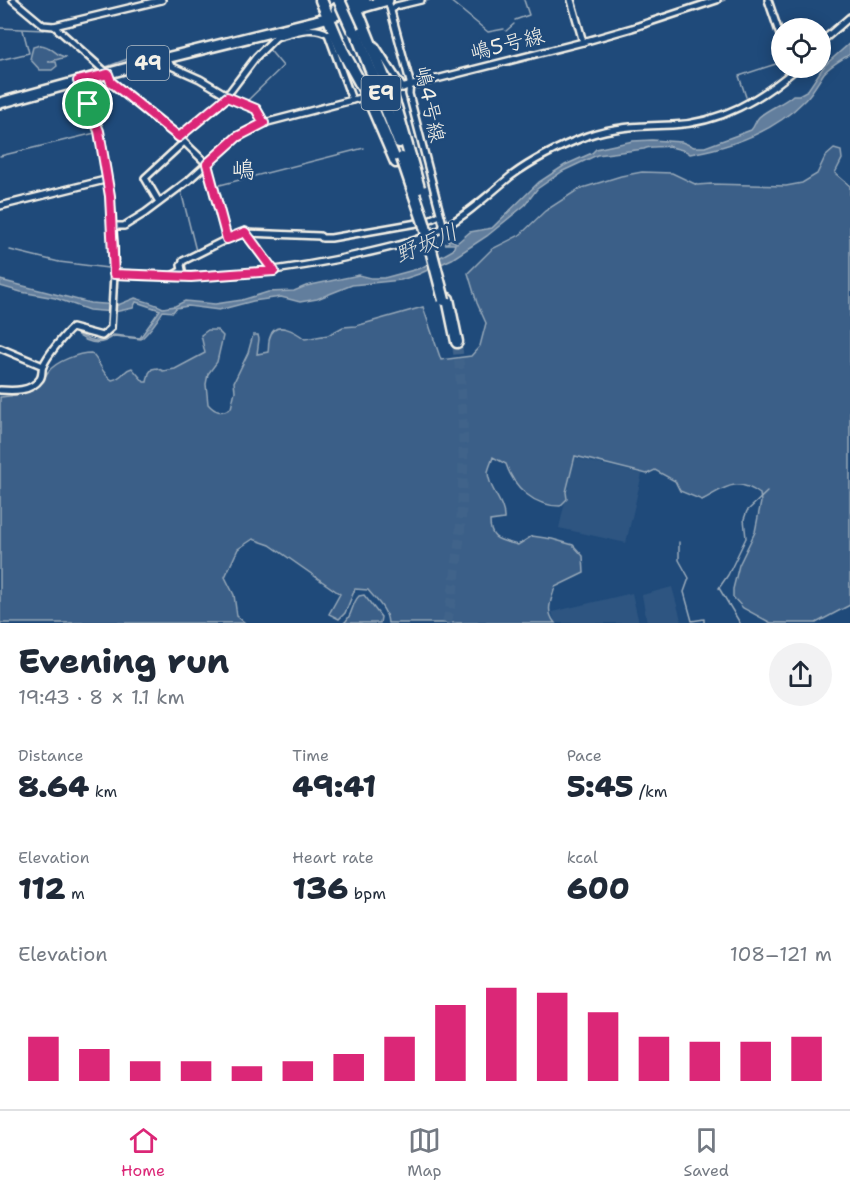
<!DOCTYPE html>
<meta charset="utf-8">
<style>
body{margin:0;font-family:"Shantell Sans","Klee One",sans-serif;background:#f2f2f3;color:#1f2937;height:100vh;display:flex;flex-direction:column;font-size:22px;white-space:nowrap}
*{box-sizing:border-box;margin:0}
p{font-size:20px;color:#747a83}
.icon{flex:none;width:33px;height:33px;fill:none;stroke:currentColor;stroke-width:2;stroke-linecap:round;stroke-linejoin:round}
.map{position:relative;height:623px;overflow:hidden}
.side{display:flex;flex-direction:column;background:#fff;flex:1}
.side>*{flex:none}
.fabs{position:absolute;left:771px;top:18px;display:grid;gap:12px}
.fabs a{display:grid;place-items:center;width:60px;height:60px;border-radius:50%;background:#fff;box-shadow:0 3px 15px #0003;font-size:30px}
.pin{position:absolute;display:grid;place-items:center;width:51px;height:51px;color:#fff;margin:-26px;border:3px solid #fff;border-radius:50%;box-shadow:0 2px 6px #0007}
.round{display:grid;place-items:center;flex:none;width:63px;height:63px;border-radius:32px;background:#f2f2f3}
.summary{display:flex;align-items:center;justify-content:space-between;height:102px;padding:0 18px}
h1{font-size:33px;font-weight:800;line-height:45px}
.stats{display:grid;grid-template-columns:repeat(3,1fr);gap:9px;height:102px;padding:6px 18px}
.stats div{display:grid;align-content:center}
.stats b{font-size:30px;font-weight:800}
.stats small{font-size:16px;font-weight:400}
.stats p{font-size:16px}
.chart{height:168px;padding:12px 18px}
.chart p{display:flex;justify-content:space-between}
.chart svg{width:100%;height:108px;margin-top:6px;stroke:#db2777;stroke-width:6}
.menu{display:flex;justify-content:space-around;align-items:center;height:84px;border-top:2px solid #e0e1e3;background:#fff;font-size:16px;color:#747a83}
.menu a{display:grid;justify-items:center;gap:3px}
.menu .active{color:#db2777}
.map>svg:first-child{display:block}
</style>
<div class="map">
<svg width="850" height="623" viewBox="0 0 850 623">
<rect width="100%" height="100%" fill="#1f4a7a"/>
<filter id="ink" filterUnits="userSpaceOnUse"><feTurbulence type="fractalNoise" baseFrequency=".0167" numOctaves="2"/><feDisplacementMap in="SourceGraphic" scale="12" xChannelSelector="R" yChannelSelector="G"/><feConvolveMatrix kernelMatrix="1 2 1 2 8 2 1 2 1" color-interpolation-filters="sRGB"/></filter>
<g filter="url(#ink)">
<g fill="#2d5581">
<polygon points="575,458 642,474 626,543 559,528"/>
<polygon points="672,587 682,623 647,623 642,595"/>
<polygon points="632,593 639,623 555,623 552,612"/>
</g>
<g fill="#3a5f88" stroke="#97a8b8" stroke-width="1.5">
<path d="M40,45C52,45 56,57 66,57L48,62H56L57,66L52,70H40L30,59L33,47Z"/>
<path d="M834,149L841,151L842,159L835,173L850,186V605L816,623H771L743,608L733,597V589L739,565L755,532L761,502L760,494C735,476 725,488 702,500L680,491L675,481L655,470L647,474L575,456L566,492L567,499L560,506C534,506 514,488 506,464L493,457C492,461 489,467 488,472C488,489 505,502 504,519L490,521C490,541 501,540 518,545L532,536L552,539L573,545L583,556L584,573L555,587C551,601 545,611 555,623H388C387,609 376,600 368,590L355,589L345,613L339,619L329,614L340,594L270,545L253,539L238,549L225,577L234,595L237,616L245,623H0V397C11,396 23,395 33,390C41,385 43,379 48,372C56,361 79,353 91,353C101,362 100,372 112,380C124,377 123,370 132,368L144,382H147L149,373L152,369L157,368L163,371L175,369L205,353L201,335L208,330H217L223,336L217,362L208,374L206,384L208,404C215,412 221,414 231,408L235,391L234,382L248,353L253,335H258L259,339L257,354L268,352C269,348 268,341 270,337C275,319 296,332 305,339L328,335L343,327L356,326L423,307L441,360L471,356L480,346L486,323L477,303L468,273L492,249L520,235L545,211L579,189L621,176L642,172L672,173L697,185L711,184L786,186L802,183L817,174L825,157Z"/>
<path d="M364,595L381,617L380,623H344C353,616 351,604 359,596Z"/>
</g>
<path fill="#627e9d" stroke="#9cacbb" stroke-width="1.5" d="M850,43V54C841,60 831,65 824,73C818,82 813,92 805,100C775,131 732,147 690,154C685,148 676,150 669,146C660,148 652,145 644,149L597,155L563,171L537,189L525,205L487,236L452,259L419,274L401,280L352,285L317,299L300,302L281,297L253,301L219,310L188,306L176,308L173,312L163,311C158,320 148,333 141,339L114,336C100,347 86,343 74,332C91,340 97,346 114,335L140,338L160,310L136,302L133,308L114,312L89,310L55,298L21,292L0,286V280L90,303L118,305L135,298C144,301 154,303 163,308L175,306L185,301L215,304L242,300L268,292L294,291L306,286L359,275L371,278H384L421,268L453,250L455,244H445L449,242L445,234L450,240L457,243L470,232L492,228L539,182L565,165L592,153L596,149L633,141L652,140L682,142L694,147H705L751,130C755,126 755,121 759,117C769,108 783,104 793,95H799L808,90L824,66Z"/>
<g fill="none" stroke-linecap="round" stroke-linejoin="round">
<g stroke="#9cacbb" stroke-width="1.5">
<polyline points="8,0 41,27"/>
<polyline points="449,0 488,32 504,29"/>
<polyline points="422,2 429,0"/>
<polyline points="719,2 725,0"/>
<polyline points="515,20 529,15 524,0"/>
<polyline points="64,21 148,0"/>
<polyline points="0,28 44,30 46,28"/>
<polyline points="52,29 71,45"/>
<polyline points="506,31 514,24"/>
<polyline points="616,35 680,15"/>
<polyline points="0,60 29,53 23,30"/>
<polyline points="106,67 133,57 155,54"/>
<polyline points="413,88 487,69"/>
<polyline points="231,95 256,107"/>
<polyline points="746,97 739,76 782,62"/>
<polyline points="247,101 283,66 268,48"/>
<polyline points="0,156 95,133"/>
<polyline points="212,174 216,186 364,148"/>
<polyline points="181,191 196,251"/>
<polyline points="10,250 59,262 108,268"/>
<polyline points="122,270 170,272 180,267"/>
<polyline points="679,542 679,560 689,578 684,592 692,621 704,619 704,623"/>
<polyline points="740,623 719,588 728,575 746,538 744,519 747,511 767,492"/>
</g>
<path stroke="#3f638a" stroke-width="10" stroke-dasharray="10 5" stroke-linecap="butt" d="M447,623C466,529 467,437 457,342"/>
<defs>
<g id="minor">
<polyline points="13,0 43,25 54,26 162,0"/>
<polyline points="388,0 410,82 409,94 444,228"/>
<polyline points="768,0 782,41"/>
<polyline points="391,10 396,6 421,0"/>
<polyline points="54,26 108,74 111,82 179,137 207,164 227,239"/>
<path d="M276,37C292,33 312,24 328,34L352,100"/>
<polyline points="583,42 632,28 717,0"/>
<polyline points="820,43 850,17"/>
<polyline points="376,46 403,88"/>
<polyline points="167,58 171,66 200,79 225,94 227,97 256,109 264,123"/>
<polyline points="397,89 583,42 571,0"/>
<polyline points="179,137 223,101 256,57 276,37"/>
<polyline points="159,202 145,178 184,142"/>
<polyline points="0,206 105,180"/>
<polyline points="431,219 440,215"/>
<polyline points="113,226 124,226 145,213 189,180 237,137 248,131 264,123 360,98"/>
<polyline points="245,233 274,271"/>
<path d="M114,274C202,281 281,273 366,253C392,247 420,241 443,228C468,214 489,194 511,176C534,159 561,146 587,136C615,126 643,126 672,125C721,123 761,99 797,68"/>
<polyline points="173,276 182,270 181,265 183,261 227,239 245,233 320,236 322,238 331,238 417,223"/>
<polyline points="0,348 43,366"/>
<path d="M0,390C13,391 31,392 40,379C43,375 41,370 43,366C47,356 64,335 72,328L102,336L111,328L114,274V245L110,196L99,131L78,81"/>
</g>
<g id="primary">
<polyline points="336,9 365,0"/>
<polyline points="0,103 146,63 315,21 388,0"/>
</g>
<g id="motorway">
<polyline points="321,0 342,50 369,99 396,162"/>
<polyline points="353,0 396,107 410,156"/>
<polyline points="355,30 399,142"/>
<polyline points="448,299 457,342"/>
</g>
</defs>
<use href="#minor" stroke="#f4f1e8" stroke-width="10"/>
<use href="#primary" stroke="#f4f1e8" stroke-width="14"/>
<use href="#motorway" stroke="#f4f1e8" stroke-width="15"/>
<use href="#minor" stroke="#1f4a7a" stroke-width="5"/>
<use href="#primary" stroke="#1f4a7a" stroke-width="9"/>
<use href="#motorway" stroke="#1f4a7a" stroke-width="10"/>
<defs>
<g id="motorway-bridge">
<polyline points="339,0 353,31"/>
<polyline points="410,156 419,188"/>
<polyline points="402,158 424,223 444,300"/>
</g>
</defs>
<use href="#motorway-bridge" stroke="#f4f1e8" stroke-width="15" stroke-linecap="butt"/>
<use href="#motorway-bridge" stroke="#1f4a7a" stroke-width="10"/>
</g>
</g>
<g fill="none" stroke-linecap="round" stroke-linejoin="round" filter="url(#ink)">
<defs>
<polygon id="route" points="108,74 111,82 179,137 227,97 256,109 264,123 237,137 207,164 227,239 245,232 274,271 191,277 114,274 110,196 99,131 78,81"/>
</defs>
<use href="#route" stroke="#fff" stroke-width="12"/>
<use href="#route" stroke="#db2777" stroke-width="8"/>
</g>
<g text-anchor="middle" stroke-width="5" stroke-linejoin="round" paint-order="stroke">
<g fill="#1f4a7a" stroke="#b4bfc7" stroke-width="1.5">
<rect x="127" y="46" width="42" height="34" rx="4.5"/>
<rect x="361.5" y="76" width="39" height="34" rx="4.5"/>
</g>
<g font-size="20" font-weight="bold" fill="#f4f1e8">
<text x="148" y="70">49</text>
<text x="381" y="100">E9</text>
</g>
<g font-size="21" fill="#f4f1e8" stroke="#1f4a7a">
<text transform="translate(507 44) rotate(-14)" y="7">嶋5号線</text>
<text transform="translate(430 104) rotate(78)" y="7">嶋4号線</text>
</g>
<g font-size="22" font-style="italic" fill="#dee0dd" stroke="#1f4a7a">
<text transform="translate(426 243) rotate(-23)" y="8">野坂川</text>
</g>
<g font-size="24" fill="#f4f1e8" stroke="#1f4a7a">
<text x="243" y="178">嶋</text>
</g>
</g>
</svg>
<div class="fabs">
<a><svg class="icon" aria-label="locate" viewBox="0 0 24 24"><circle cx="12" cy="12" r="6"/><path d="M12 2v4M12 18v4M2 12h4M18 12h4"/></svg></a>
</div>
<div class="pin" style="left:88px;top:104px;background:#1e9e55"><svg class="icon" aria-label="arrive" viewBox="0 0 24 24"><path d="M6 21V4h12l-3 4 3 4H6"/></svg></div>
</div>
<section class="side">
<div class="summary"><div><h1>Evening run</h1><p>19:43 · 8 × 1.1 km</p></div><a class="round"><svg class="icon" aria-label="share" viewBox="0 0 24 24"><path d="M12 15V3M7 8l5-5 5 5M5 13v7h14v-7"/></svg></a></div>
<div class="stats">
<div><p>Distance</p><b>8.64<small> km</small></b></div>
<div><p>Time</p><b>49:41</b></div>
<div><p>Pace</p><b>5:45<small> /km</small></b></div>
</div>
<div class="stats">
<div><p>Elevation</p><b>112<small> m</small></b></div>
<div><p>Heart rate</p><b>136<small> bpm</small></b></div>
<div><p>kcal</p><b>600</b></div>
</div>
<div class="chart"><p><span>Elevation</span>108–121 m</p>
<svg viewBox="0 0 160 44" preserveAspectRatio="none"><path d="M5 44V26M15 44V31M25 44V36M35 44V36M45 44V38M55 44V36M65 44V33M75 44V26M85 44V13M95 44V6M105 44V8M115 44V16M125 44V26M135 44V28M145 44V28M155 44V26"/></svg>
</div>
</section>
<nav class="menu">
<a class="active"><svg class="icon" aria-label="home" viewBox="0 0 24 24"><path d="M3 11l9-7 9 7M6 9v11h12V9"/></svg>Home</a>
<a><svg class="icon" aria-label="map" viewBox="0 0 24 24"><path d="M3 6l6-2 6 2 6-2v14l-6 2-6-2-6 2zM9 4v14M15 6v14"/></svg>Map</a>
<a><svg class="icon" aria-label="saved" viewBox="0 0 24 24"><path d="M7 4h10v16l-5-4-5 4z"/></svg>Saved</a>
</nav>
